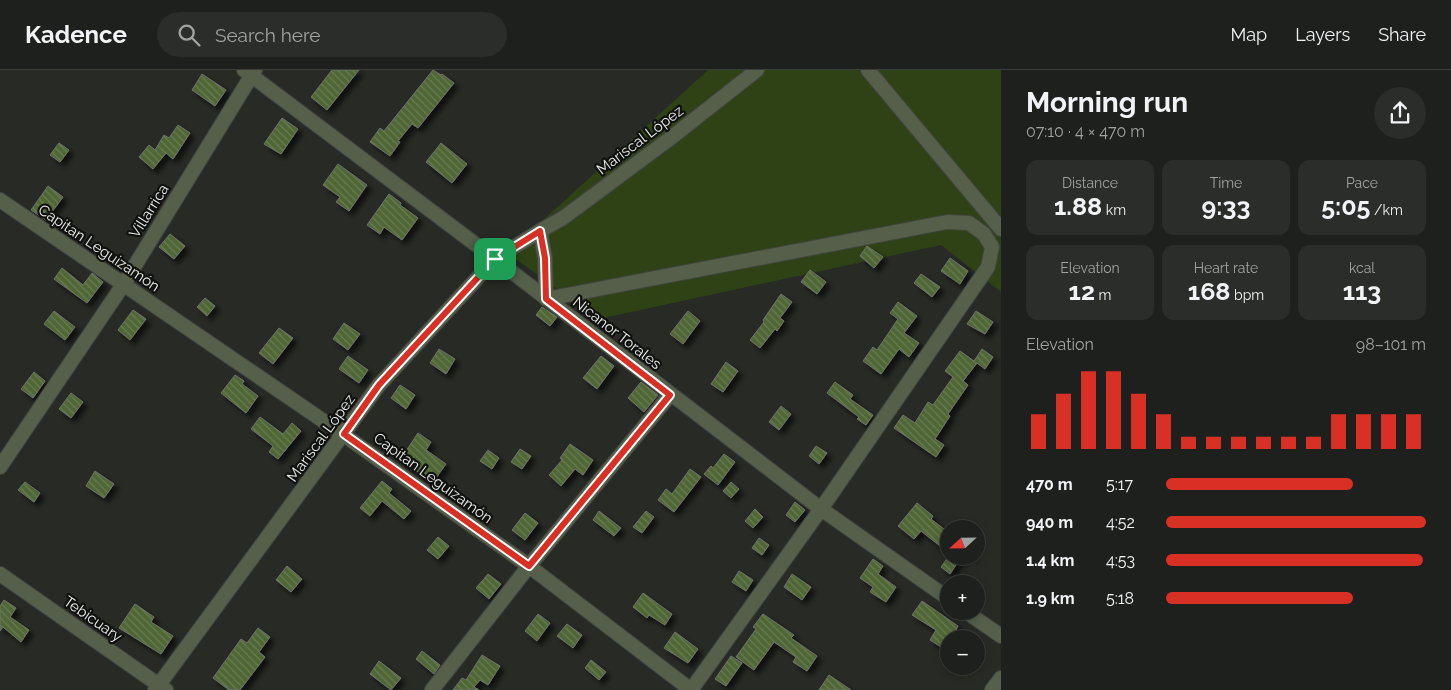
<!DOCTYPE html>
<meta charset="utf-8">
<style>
body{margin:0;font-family:Raleway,sans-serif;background:#2a2d29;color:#f1f3f6;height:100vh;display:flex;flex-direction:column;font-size:19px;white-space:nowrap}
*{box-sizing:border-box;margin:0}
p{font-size:16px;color:#a0a3a3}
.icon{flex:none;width:28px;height:28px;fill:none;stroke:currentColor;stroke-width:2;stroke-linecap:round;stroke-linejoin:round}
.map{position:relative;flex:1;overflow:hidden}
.sheet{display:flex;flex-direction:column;background:#1d201c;width:450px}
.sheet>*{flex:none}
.needle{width:32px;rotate:248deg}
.buttons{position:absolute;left:940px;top:450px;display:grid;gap:10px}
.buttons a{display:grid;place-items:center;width:45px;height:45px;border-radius:50%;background:#1d201c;box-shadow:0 2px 8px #0003,0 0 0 1px #3b3e3b;font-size:25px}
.pin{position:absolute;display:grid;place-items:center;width:42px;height:42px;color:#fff;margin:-21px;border-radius:10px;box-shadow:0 2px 8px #0006}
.round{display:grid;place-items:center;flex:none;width:52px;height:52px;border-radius:26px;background:#2a2d29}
.headline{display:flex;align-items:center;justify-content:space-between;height:85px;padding:0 25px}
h1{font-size:28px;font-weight:700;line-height:38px}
.metrics{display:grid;grid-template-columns:repeat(3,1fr);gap:8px;height:85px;padding:5px 25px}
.metrics div{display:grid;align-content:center;border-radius:12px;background:#2a2d29;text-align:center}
.metrics b{font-size:25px;font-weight:700}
.metrics small{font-size:14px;font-weight:400}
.metrics p{font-size:14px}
.chart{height:140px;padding:10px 25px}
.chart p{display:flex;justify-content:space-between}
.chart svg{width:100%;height:90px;margin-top:5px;stroke:#d93025;stroke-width:6}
ul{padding:0 25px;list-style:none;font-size:16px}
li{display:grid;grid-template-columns:80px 60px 1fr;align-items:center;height:38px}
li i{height:12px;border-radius:6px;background:#d93025}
header{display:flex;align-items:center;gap:30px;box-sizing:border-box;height:70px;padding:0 25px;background:#1d201c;border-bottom:1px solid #3b3e3b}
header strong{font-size:24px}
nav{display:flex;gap:28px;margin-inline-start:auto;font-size:18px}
.search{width:350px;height:45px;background:#2a2d29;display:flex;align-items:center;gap:12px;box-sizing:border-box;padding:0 18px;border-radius:28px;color:#a0a3a3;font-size:19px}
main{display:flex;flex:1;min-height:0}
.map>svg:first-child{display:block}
</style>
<header>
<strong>Kadence</strong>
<div class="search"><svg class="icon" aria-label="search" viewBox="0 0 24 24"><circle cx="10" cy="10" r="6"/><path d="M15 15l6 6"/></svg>Search here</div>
<nav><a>Map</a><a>Layers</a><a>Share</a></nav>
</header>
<main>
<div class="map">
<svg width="1001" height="620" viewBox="0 0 1001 620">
<defs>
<pattern id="building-back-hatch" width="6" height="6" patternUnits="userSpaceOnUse" patternTransform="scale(1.25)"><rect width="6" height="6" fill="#4f6636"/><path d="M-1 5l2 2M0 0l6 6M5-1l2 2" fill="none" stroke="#687c53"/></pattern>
<filter id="shadow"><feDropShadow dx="4.5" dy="4.5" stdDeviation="2.5" flood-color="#0009"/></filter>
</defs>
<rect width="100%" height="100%" fill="#272a25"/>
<polygon fill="#2e4216" points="708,0 1001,0 1001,222 941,175 599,249 507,183"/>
<g fill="url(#building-back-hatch)" stroke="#6f736c" filter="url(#shadow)">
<polygon points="332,0 359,0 327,40 311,27"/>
<polygon points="433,0 441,5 442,4 454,13 418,58 412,54 398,71 400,72 390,86 370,72 380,58 384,61"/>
<polygon points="202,4 226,20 215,36 192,20"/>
<polygon points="282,48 298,59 281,84 264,74"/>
<polygon points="178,55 190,63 173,89 166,83 153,99 139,87 149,75 155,80 164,65 169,68"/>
<polygon points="59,73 69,80 60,92 50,85"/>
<polygon points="441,73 467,94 452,113 426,92"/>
<polygon points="338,94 367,115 349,141 336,132 340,127 323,115"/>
<polygon points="48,116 63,127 46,150 31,140"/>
<polygon points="389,124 401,133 400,135 418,148 402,170 384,157 380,164 367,155"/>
<polygon points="170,164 185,176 174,189 159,177"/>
<polygon points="867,176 883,187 874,198 860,186"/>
<polygon points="950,188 968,201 960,214 941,201"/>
<polygon points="62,198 83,215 92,203 103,212 87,233 54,209"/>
<polygon points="810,200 826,212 817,224 801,212"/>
<polygon points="921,204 940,217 932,227 914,213"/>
<polygon points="781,224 792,232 780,248 784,251 777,261 775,259 760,278 750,270 764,252 763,250"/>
<polygon points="205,228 215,236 207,246 197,237"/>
<polygon points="898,232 917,246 904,263 919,273 909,287 899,279 881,304 863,291 873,277 877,280 898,249 890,243"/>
<polygon points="542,237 557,247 550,256 536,245"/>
<polygon points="133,240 146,249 130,270 118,260"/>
<polygon points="54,241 75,257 65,270 44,254"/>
<polygon points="688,241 700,251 683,274 670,264"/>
<polygon points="976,241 993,252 985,264 967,254"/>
<polygon points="344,253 360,264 348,280 333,269"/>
<polygon points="279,258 293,268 273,294 259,283"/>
<polygon points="439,279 455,289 446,304 430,293"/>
<polygon points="982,279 993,287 985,299 977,293 963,311 968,315 948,344 950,346 935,369 944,375 936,387 894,358 903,345 915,353 928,332 933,335 953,307 945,301 960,281 974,291"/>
<polygon points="348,286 368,300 359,313 339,299"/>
<polygon points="601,286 614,296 597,319 583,308"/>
<polygon points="726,292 738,301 723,322 711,314"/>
<polygon points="34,302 45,311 33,328 21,319"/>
<polygon points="235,305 244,311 242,314 258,326 246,343 221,323"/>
<polygon points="641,312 658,325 644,342 628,328"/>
<polygon points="835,312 853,325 850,329 873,345 866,355 857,349 859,347 827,323"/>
<polygon points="400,315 415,325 406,339 391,328"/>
<polygon points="71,323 83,332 71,348 59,339"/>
<polygon points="781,336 791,344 779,360 769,352"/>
<polygon points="260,347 283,364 292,353 301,361 278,389 269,382 273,376 251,359"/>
<polygon points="418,363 431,372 426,380 446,394 433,412 400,390"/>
<polygon points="570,374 593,390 583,405 575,399 561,416 549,405 562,390 560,388"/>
<polygon points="816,376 827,383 819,394 809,386"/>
<polygon points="520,379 531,386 522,399 511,392"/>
<polygon points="488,380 499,388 492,399 480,391"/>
<polygon points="724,384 735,392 718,415 704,404 711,396 713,398"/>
<polygon points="690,399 701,407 674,442 658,430 666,419 672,424"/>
<polygon points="95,401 114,414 104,428 86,416"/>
<polygon points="382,411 392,419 389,423 411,441 404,449 382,431 370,446 360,438"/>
<polygon points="25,412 40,423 34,432 18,420"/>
<polygon points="731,412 739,419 731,428 723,421"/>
<polygon points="795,432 805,440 795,452 786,445"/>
<polygon points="917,433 933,446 931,449 949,463 949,483 921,461 914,469 898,456"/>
<polygon points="755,439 763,447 753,458 745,451"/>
<polygon points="599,441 621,458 614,466 593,450"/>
<polygon points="646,441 654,447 642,463 633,457"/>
<polygon points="525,443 538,453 525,470 512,460"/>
<polygon points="438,467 449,476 438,489 427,480"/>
<polygon points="759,468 769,475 762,485 752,478"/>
<polygon points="949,486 962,486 950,504 941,497"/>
<polygon points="873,489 883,496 878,504 896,517 886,532 870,522 873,517 860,508"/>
<polygon points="287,496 302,509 291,522 276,510"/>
<polygon points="739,501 753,510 746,521 732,512"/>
<polygon points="488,504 501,514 489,529 476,518"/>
<polygon points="792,504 811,517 802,530 784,517"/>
<polygon points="643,523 672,544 665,555 649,545 647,548 633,537"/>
<polygon points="4,530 16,538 10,547 29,560 21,572 3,557 0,561 0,536"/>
<polygon points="922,531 958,556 956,560 966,569 949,569 949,582 930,570 936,560 912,545"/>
<polygon points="135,534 154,547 151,552 173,566 161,584 119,558"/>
<polygon points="538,544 550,553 537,571 525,561"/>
<polygon points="763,544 794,565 791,568 817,586 807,601 793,592 796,587 774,572 754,600 736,587 756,559 753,557"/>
<polygon points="567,554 582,565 573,578 557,566"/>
<polygon points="258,558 270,567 259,582 265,587 240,620 229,620 213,608 241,569 247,573"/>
<polygon points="675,562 698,579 688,593 664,578"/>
<polygon points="422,581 440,595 434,604 416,589"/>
<polygon points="482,585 500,596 488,615 480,610 474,617 479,620 453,620 462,608 466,610"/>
<polygon points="731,586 742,593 726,616 715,609"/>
<polygon points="591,590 606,602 599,610 585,598"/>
<polygon points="379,591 401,608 391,620 370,604"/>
<polygon points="829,605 851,620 819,620"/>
</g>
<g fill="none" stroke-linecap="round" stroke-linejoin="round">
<defs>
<g id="minor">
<polyline points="244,0 495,189 821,439 949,529"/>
<polyline points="868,0 1001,159"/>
<polyline points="0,130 344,365 529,496 691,620"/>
<polyline points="0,397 123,215 255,0"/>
<polyline points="0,504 166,620"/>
<polyline points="965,541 1001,566"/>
<polyline points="155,620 379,315 495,189 540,161"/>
<polyline points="432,620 529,496 670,325"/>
<polyline points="691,620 821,439 988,197 992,177 984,164 969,153 947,152 546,229 545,188 540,161 563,148 672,67 757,0"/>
<polyline points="992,620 1001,608"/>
</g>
</defs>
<use href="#minor" stroke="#424540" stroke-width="16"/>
<use href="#minor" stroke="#555f4a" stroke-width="14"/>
</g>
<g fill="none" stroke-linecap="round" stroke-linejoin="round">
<defs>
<polygon id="route" points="540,161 545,188 546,229 670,325 529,496 344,364 379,315 495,189"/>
</defs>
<use href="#route" stroke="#fff" stroke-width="10"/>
<use href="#route" stroke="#d93025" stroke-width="6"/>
</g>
<g text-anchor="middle" stroke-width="4.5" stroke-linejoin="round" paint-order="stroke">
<g font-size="15" fill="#eaece9" stroke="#111210">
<text transform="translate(640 70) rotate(-37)" y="5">Mariscal López</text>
<text transform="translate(149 141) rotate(-58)" y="5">Villarrica</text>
<text transform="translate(99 178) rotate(34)" y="5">Capitan Leguizamón</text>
<text transform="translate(617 263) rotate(38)" y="5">Nicanor Torales</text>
<text transform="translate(321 368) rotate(-54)" y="5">Mariscal López</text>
<text transform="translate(433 408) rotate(36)" y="5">Capitan Leguizamón</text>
<text transform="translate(93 549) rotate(35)" y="5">Tebicuary</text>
</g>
</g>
</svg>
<div class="buttons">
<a><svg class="needle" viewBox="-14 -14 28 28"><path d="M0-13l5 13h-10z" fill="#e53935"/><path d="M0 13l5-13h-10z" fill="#a0a3a3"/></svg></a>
<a>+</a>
<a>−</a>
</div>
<div class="pin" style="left:495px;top:189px;background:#1e9e55"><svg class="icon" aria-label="arrive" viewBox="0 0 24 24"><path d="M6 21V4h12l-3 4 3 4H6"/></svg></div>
</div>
<section class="sheet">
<div class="headline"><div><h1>Morning run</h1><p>07:10 · 4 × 470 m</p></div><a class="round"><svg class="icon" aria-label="share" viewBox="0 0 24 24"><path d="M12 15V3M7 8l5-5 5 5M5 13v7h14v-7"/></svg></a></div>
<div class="metrics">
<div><p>Distance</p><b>1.88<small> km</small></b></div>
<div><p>Time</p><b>9:33</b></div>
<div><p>Pace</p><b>5:05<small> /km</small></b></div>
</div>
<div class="metrics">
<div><p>Elevation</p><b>12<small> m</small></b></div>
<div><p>Heart rate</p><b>168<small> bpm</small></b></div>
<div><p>kcal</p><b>113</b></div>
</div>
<div class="chart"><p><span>Elevation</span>98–101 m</p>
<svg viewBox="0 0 160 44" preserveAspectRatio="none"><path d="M5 44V27M15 44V17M25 44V6M35 44V6M45 44V17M55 44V27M65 44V38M75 44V38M85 44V38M95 44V38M105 44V38M115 44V38M125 44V27M135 44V27M145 44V27M155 44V27"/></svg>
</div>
<ul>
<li><b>470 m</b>5:17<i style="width:72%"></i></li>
<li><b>940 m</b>4:52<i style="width:100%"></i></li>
<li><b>1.4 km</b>4:53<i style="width:99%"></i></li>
<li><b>1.9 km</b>5:18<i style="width:72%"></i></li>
</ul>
</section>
</main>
